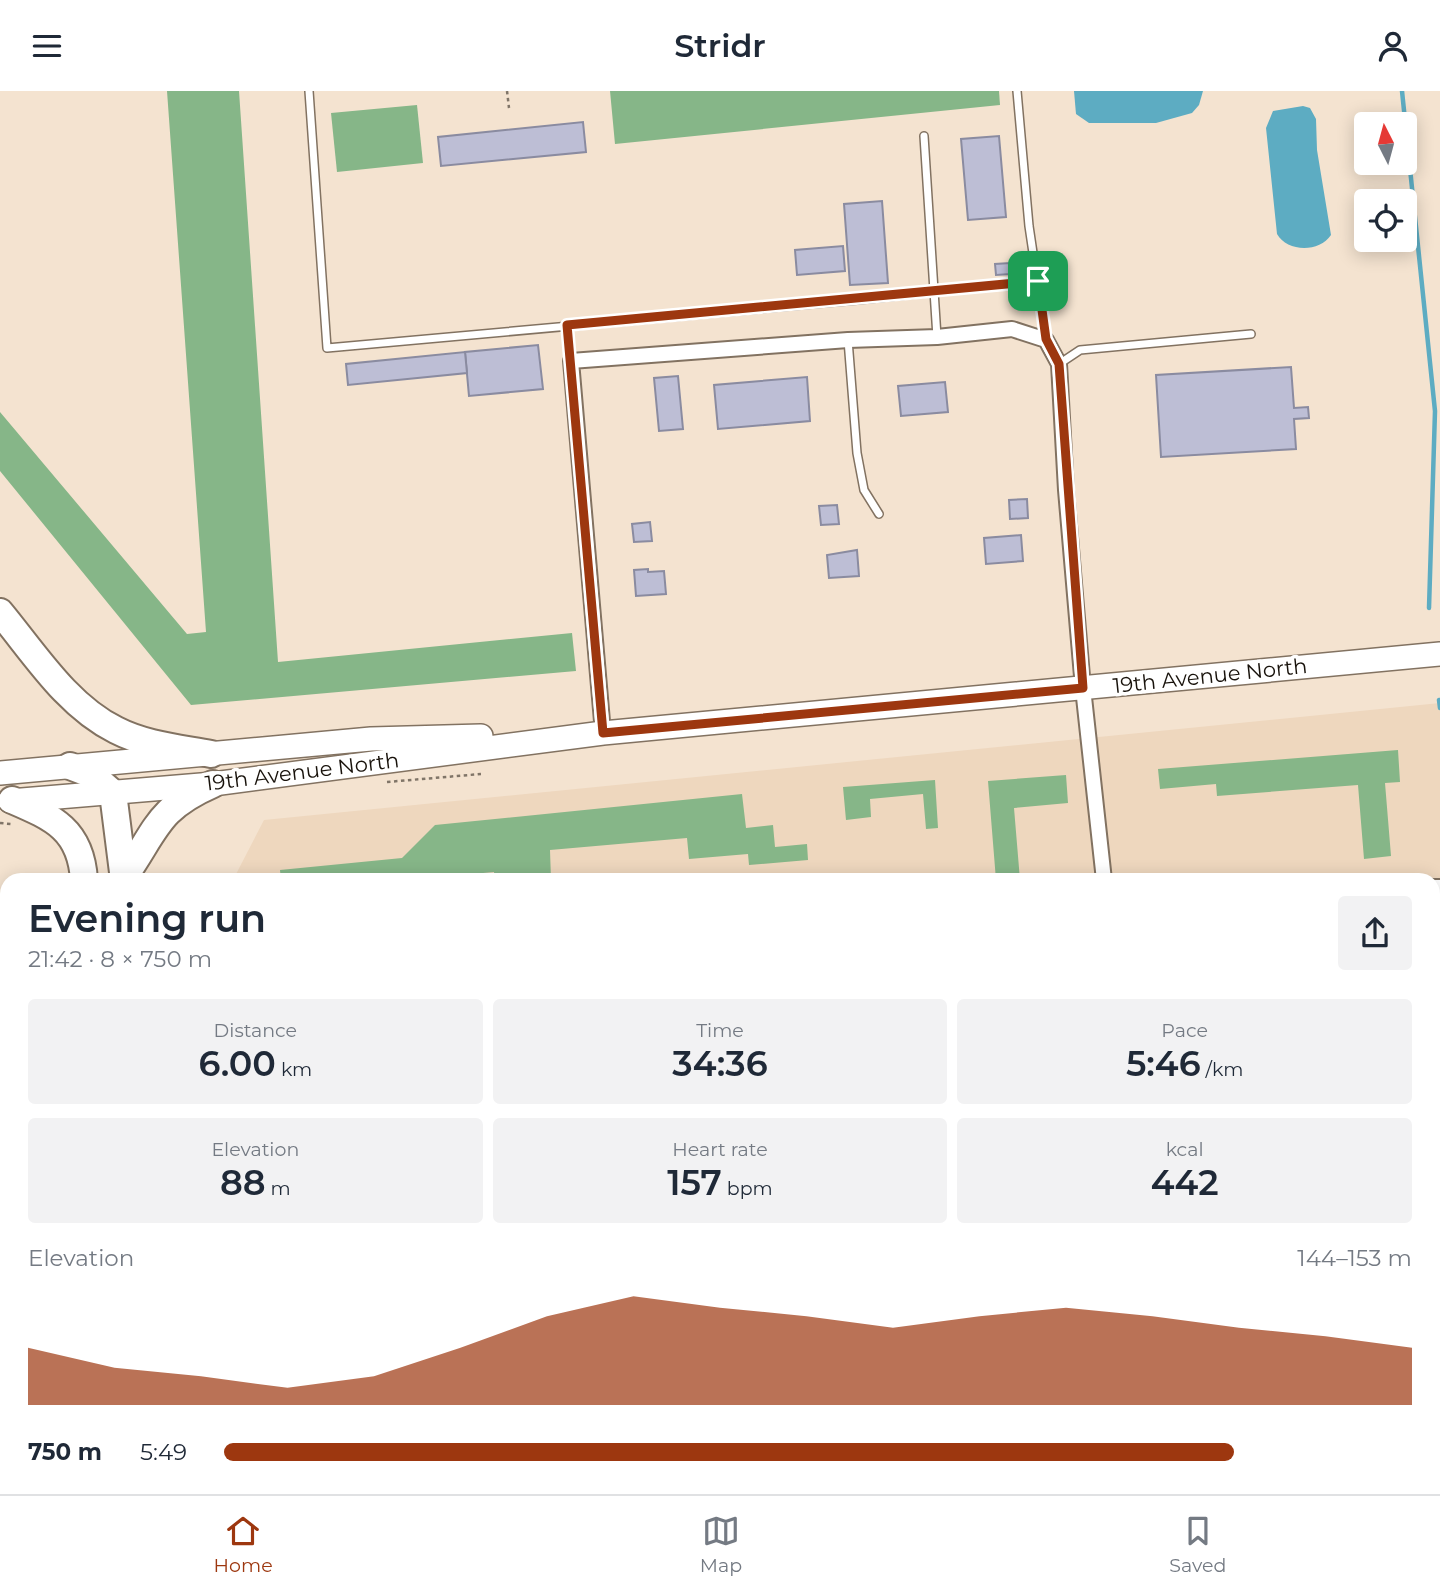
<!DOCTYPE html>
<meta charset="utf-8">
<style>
body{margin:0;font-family:Montserrat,sans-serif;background:#f2f2f3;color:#1f2937;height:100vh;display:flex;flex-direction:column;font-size:26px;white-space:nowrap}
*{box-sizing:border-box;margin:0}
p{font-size:23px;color:#747a83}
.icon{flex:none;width:38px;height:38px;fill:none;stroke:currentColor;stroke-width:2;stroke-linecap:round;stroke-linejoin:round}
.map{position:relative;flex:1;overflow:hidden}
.sheet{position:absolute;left:0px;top:782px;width:1440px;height:621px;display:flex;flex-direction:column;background:#fff;border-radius:21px 21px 0 0;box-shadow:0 4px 18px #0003}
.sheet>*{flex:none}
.needle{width:46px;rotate:354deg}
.tools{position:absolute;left:1354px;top:21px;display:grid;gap:14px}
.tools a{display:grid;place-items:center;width:63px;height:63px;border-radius:7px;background:#fff;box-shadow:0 4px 18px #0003;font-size:35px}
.pin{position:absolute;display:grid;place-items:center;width:60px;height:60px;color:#fff;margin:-30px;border-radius:14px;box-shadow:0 4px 10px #0006}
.round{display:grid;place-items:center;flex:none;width:74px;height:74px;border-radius:7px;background:#f2f2f3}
.overview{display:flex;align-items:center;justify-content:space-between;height:119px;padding:0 28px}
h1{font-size:38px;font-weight:600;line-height:52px}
.stats{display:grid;grid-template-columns:repeat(3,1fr);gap:10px;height:119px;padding:7px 28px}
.stats div{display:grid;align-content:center;border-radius:7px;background:#f2f2f3;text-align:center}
.stats b{font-size:35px;font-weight:600}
.stats small{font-size:19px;font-weight:400}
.stats p{font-size:19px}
.chart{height:196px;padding:14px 28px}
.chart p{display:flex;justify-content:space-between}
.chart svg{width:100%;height:126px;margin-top:7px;fill:#9d370f;opacity:.7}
ul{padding:0 28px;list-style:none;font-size:23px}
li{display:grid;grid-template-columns:112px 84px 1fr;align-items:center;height:52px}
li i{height:18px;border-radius:9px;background:#9d370f}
header{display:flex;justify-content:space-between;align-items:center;height:91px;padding:0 28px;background:#fff;font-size:32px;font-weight:600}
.dock{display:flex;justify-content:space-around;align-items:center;height:98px;border-top:2px solid #e0e1e3;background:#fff;font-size:19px;color:#747a83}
.dock a{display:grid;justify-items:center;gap:4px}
.dock .selected{color:#9d370f}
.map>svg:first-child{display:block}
</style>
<header><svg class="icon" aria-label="menu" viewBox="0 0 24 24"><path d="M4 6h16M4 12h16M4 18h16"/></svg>Stridr<svg class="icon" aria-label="person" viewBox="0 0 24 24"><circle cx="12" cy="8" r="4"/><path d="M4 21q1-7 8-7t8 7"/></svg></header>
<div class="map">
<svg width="1440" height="1403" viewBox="0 0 1440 1403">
<rect width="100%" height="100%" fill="#f4e3d0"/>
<polygon fill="#eed7be" points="1440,612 1440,1403 0,1403 0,1253 7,1238 7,1396 1433,1396 1433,789 233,789 264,729"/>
<g fill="#adccae">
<polygon points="1439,1218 1440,1403 1042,1403 1041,1397 1433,1396 1433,1219"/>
<polygon points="7,1260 7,1396 994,1396 995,1403 0,1403 0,1280"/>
</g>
<g fill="#86b688">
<polygon points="167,0 239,0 278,571 572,542 576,580 191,614 0,380 0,321 187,543 206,541"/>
<polygon points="610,0 999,0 1000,14 615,53"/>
<polygon points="417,14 423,72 337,81 331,22"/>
<polygon points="1398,659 1400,691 1385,692 1391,765 1364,768 1358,694 1217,705 1216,693 1160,698 1158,678"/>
<polygon points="1066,684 1068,712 1014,717 1020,789 996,789 988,690"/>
<polygon points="935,689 938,737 926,738 923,703 870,708 871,726 846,729 843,696"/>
<polygon points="742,703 746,737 773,734 775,756 807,753 808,769 749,774 748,763 689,768 687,747 550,759 551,789 495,789 494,781 407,789 281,789 280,779 402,767 435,734"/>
</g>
<g fill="#5dacc2">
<polygon points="1074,0 1203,0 1199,14 1192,22 1156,32 1089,32 1076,23"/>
<path d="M1303,15L1310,17L1316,28L1317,59L1331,144C1319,162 1287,161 1277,143L1266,37L1273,20Z"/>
</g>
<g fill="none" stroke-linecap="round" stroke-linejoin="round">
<g stroke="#5dacc2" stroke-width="4.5">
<polyline points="1402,0 1435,320 1429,517"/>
<polyline points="1439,609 1440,617"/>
</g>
</g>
<g fill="#bdbed5" stroke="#8a8ba0" stroke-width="2">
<polygon points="583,31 586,61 441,75 438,46"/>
<polygon points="999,45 1006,126 968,129 961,48"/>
<polygon points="882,110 888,192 850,194 844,113"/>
<polygon points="843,155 845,180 797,184 795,159"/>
<polygon points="1010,172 1011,183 996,184 995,173"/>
<polygon points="538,254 543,298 469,305 465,261"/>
<polygon points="465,261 467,282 348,294 346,273"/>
<polygon points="1291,276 1294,317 1308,316 1309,327 1294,328 1296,358 1161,366 1156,284"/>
<polygon points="678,285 683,338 659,340 654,287"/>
<polygon points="807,286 810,330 718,338 714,294"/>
<polygon points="945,291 948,321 901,325 898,295"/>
<polygon points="1027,408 1028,427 1010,428 1009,409"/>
<polygon points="837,414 839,433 821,434 819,415"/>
<polygon points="650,431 652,450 634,451 632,433"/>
<polygon points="1021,444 1023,470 986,473 984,447"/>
<polygon points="857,459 859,485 829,487 827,464"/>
<polygon points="648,478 648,481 664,480 666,503 636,505 634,479"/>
</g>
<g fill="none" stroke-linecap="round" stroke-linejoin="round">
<defs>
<g id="lane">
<polyline points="309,0 327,257 857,209 1038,190"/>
<polyline points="1017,0 1029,135 1046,249"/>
<polyline points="924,45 937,246"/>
<polyline points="567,234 571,270"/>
<polyline points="848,249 857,362 864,399 879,423"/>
<polyline points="1059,273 1080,259 1251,243"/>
</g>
<g id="street">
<polyline points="603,642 571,270 848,249 937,246 1012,238 1046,249 1059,273 1066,399 1083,597 1104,789"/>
<polyline points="1433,796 1440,796"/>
</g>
<g id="primary">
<polyline points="0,682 371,648 481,645"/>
<polyline points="10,710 213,693 603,642 1440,563"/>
</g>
<g id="highway">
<path d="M0,521C34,562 67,615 116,639C145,654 179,657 211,663"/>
<polyline points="70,675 91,683 113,702 124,789"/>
<path d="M12,709C54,727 81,739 84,789"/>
<path d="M124,786C157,739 156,718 213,693"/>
<polyline points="0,933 7,930"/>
<polyline points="0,1067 7,1056"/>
</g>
</defs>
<use href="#lane" stroke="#827261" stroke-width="10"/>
<use href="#street" stroke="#827261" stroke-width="18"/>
<use href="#primary" stroke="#827261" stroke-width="26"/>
<use href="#highway" stroke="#827261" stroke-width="30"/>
<g stroke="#807568" stroke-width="2.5" stroke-dasharray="3.5 3.5" stroke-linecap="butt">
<polyline points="507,0 509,17"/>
<polyline points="387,691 481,683"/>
<polyline points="0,732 11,733"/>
<polyline points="1017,1396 1017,1403"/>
</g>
<use href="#lane" stroke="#fff" stroke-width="7"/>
<use href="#street" stroke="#fff" stroke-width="14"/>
<use href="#primary" stroke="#fff" stroke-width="23"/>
<use href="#highway" stroke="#fff" stroke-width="26"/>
</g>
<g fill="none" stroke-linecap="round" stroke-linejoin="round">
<defs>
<polygon id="route" points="1038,190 1046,248 1059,273 1083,597 603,642 567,234"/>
</defs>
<use href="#route" stroke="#fff" stroke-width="14"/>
<use href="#route" stroke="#9d370f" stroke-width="9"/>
</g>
<g text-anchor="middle" stroke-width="7" stroke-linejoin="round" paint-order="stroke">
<g font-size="21" fill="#18120b" stroke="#fff">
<text transform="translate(1210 585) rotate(-6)" y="7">19th Avenue North</text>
<text transform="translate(302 681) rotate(-7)" y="7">19th Avenue North</text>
</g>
</g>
</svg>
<div class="tools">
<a><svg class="needle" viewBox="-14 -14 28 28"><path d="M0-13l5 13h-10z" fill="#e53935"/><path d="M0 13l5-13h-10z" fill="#747a83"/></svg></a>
<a><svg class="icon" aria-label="locate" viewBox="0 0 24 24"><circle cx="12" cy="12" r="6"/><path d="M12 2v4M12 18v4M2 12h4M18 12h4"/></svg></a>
</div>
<div class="pin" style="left:1038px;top:190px;background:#1e9e55"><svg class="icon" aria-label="arrive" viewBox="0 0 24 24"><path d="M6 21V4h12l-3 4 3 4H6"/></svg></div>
<section class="sheet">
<div class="overview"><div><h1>Evening run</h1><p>21:42 · 8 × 750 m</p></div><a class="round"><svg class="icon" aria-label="share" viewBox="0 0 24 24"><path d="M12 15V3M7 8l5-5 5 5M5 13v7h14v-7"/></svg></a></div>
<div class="stats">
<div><p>Distance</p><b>6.00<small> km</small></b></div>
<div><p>Time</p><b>34:36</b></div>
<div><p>Pace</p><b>5:46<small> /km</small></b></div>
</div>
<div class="stats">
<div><p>Elevation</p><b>88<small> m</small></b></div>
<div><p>Heart rate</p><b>157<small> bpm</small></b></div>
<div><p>kcal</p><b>442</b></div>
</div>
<div class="chart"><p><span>Elevation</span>144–153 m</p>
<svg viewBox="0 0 160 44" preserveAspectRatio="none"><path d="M0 44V24L10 31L20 34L30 38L40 34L50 24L60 13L70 6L80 10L90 13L100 17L110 13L120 10L130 13L140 17L150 20L160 24V44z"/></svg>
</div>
<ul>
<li><b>750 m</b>5:49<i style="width:85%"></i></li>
</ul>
</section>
</div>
<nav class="dock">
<a class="selected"><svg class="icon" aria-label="home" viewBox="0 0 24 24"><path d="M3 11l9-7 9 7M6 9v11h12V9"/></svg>Home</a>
<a><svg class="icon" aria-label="map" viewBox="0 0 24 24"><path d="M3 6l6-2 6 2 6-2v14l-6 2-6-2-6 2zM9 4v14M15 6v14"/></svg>Map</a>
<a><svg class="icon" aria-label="saved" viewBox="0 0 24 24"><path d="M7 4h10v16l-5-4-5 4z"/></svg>Saved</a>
</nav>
